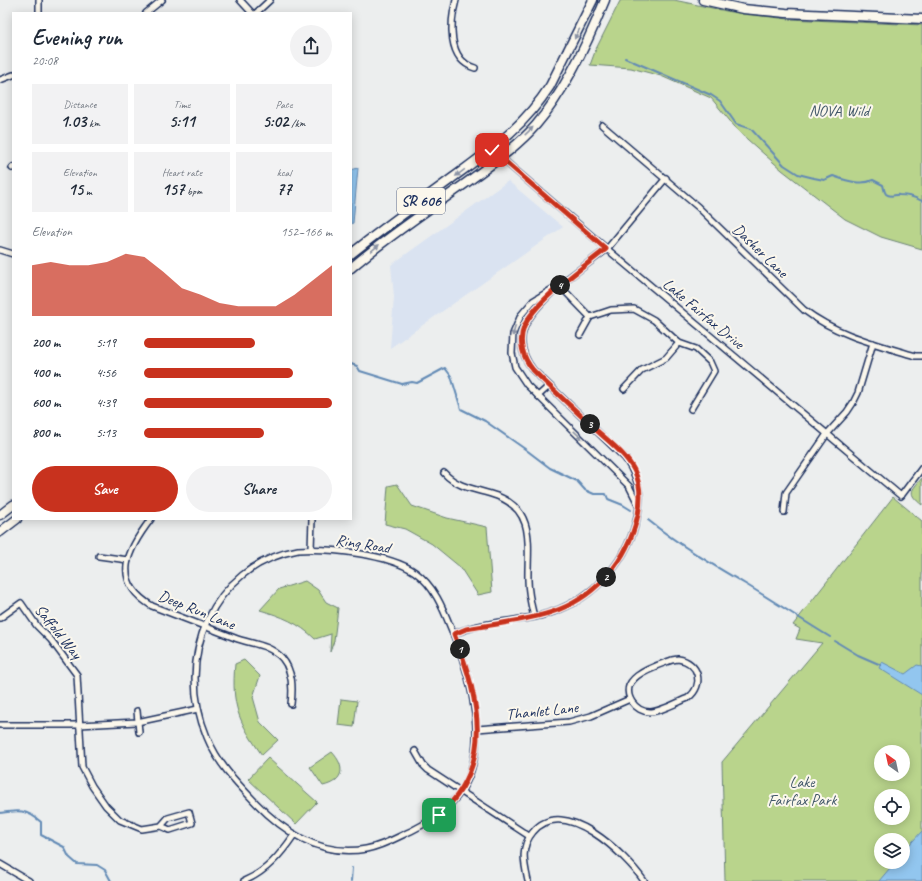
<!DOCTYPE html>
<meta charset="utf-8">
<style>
body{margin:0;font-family:Caveat,sans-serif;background:#f2f2f3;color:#1f2937;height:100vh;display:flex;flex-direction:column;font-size:15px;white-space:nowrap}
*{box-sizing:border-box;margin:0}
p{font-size:13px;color:#747a83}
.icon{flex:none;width:22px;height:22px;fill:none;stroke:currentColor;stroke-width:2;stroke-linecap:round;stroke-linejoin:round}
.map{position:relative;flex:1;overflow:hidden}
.sheet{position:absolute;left:12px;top:12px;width:340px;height:508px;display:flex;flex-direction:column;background:#fff;border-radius:0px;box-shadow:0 2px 10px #0003}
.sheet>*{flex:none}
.needle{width:26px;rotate:327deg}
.controls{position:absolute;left:874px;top:745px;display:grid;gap:8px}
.controls a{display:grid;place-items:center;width:36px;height:36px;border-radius:50%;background:#fff;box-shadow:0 2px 10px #0003;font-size:20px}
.pin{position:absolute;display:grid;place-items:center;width:34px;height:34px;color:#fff;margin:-17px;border-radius:8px;box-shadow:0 2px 6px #0006}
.km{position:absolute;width:20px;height:20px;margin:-10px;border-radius:50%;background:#222;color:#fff;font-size:11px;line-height:20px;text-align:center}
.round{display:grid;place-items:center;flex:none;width:42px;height:42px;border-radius:21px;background:#f2f2f3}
.headline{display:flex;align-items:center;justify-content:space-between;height:68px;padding:0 20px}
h1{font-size:22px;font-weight:700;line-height:30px}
.stats{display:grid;grid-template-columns:repeat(3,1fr);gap:6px;height:68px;padding:4px 20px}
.stats div{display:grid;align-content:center;border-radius:0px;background:#f2f2f3;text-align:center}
.stats b{font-size:17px;font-weight:700}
.stats small{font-size:11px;font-weight:400}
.stats p{font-size:11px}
.chart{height:112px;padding:8px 20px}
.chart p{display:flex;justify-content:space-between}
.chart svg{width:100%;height:72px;margin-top:4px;fill:#c8321e;opacity:.7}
.button{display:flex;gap:8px;margin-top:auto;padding:8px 20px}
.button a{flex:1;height:46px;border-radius:24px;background:#c8321e;color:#fff;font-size:16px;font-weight:700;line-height:46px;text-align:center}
.button a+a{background:#f2f2f3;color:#1f2937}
ul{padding:0 20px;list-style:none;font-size:13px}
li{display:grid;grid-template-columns:64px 48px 1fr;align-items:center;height:30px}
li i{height:10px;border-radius:5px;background:#c8321e}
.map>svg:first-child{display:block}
</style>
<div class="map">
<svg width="922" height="881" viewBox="0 0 922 881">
<rect width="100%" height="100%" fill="#eceeee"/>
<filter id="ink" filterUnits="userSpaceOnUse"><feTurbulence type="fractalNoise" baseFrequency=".025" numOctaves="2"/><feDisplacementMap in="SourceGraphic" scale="8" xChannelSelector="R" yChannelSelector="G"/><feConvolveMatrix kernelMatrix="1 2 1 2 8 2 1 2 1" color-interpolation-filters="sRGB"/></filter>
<g filter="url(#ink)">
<polygon fill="#dae3f1" points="508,181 563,227 390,348 394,297 391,265"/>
<g fill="#b9d48c" stroke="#6a8275" fill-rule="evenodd">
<polygon points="622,0 674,0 731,12 788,19 922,25 922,249 881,237 845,219 782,170 739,132 711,98 661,76 631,68 590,65 596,49 620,1"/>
<path d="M922,478V505C907,493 911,491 922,478Z"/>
<polygon points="397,484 412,506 447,518 487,527 492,592 478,595 460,567 432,544 405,529 385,524 388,486"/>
<path d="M893,497L922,521V881H725L722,762L822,643L796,639L800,629L793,625ZM881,752H903V774H881ZM881,796H903V818H881ZM881,840H903V862H881Z"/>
<path d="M305,581L318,590L326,602L338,608L334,641L330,652L331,634L315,639C299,623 281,616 260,610L279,589Z"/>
<path d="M244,660L260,676L253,697L260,722L278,740L262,755C239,722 231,706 235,664Z"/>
<polygon points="341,699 357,701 354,727 338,725"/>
<path d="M332,752C346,767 344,781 323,786L310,767Z"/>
<polygon points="268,758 317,802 296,824 248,779"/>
</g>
<g fill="#92c6ef" stroke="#628ab5">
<polygon points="358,168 353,223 351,224 351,170"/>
<polygon points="882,662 905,674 917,665 922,666 922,695 879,668"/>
<polygon points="922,831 922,881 879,881 895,862 903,862 903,852"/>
</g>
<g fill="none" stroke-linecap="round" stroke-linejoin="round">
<g stroke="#628ab5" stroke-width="2">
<path d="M625,58L711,95L720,101L736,124L751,129L784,165L798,174L814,178L824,180L833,176C845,180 861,186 873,180L883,185C884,188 884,192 886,194C891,198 895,194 899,195C907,195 915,197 922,201"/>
<polyline points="351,364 357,366 360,371 402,384 412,382 417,383 445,368 451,376 461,409 485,421 525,449 550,468 577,481 585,490 594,494 606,494 608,499 623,505 631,510"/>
<path d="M648,520C679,545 713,565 747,585C775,602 802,620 830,637"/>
<polyline points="835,641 858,655 881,665"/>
<path d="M0,813C19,810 26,809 41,822V835L64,847L69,857L77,864L97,865L105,870L111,881"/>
<polyline points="351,881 352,868"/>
</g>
<defs>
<g id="minor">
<polyline points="240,0 252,13"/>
<path d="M456,0C450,22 447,60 475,68"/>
<polyline points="39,13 39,0"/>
<polyline points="146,13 162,0"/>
<polyline points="256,13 270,0"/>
<polyline points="0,80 13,75"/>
<path d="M602,125L698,207L804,310C837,335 876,344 915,356H922"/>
<polyline points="492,150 607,249 901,496 922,468"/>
<polyline points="12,168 13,167"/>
<polyline points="0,250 13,254"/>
<polyline points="559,285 590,317 611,310 634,309 654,320 679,343 696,349 710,362 714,371 691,409"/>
<polyline points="580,335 590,317"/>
<polyline points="624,389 642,370 666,358 679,343"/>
<polyline points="538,396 549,386"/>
<path d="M444,473C459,489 478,489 497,496C537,511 527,548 528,580C528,593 531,605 534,617"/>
<polyline points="638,504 629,486 527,385 515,367 512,353 513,334 521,315 533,301 559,285 607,249 666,178"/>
<polyline points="784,512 786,493 827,434 847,412 853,403 858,393 873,343"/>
<path d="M151,519C128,549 110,581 152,606C180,617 207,627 235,638C251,644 269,644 282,658C293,671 293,688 291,704"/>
<polyline points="311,549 312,519"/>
<path d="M298,550C329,548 389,554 415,572C437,588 445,614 455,638C465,663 472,687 475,714C481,770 465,804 413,830C398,837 383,846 366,849C323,857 285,833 256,803C237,783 218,764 207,737C174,659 211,566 298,550Z"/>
<polyline points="99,556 128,560"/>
<polyline points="0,618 21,603 37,626 51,640 77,675 82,767 92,786 106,806 120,820 142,829 161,826 168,818 189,812 192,823 170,830 161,826"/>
<path d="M454,634C478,623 507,622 534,617C580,608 619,575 634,529C643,500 642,483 625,458L533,370C505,333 534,311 559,285"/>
<path d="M678,659C699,662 705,685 688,698C678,702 660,712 650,712C643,712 636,708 632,702C616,677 656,666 672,660Z"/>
<polyline points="137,711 139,732"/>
<polyline points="0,725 79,725 137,722 198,709"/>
<polyline points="477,729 569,722 591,716 630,699"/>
<polyline points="415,751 423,765 428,770 529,836"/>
<polyline points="0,864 29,881"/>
<path d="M244,881C266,872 281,854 294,835"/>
<path d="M528,881C524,863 520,847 533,832C564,794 626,855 644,881"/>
</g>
<g id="primary">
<polyline points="703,0 743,9 786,13 922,19"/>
<path d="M351,254C383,228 417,204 451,179C490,150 523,128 550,86L593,0"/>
<path d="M351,268C387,237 427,211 466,183C490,165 516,148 536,125C566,90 588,42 605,0"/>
<polyline points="0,515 13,505"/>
<polyline points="0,532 17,519"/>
</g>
</defs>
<use href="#minor" stroke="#1b2f5e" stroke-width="8"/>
<use href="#primary" stroke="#1b2f5e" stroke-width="11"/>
<use href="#minor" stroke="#fbf7ec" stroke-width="5"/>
<use href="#primary" stroke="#fbf7ec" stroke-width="8"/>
</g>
<defs><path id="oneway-solid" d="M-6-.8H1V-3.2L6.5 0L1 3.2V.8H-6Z"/></defs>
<g fill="#8b93a5">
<use href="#oneway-solid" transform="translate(577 34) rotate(117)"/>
<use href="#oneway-solid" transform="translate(529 131) rotate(-44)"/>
<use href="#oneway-solid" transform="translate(460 173) rotate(144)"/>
<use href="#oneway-solid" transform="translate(375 248) rotate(-39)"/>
<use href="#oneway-solid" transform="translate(514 331) rotate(105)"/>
<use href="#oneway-solid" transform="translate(578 435) rotate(44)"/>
</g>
</g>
<g fill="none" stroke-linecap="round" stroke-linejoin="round" filter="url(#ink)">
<defs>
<path id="route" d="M439,815C496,765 479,696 454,634L466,629C495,624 525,621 552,612C592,599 623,566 635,526C641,507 643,488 634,470C625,453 608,441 594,428C574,409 553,390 533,370C523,358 518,342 524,327C534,301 584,267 606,249L492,150"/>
</defs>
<use href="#route" stroke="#fff" stroke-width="8"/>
<use href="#route" stroke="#c8321e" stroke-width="5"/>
</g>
<g text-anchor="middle" stroke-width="4" stroke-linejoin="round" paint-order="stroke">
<rect fill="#fbf7ec" stroke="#5e6b89" stroke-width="1" x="397" y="188" width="48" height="26" rx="3"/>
<g font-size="15" font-weight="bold" fill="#1b2f5e">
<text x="421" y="206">SR 606</text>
</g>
<g font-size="16" fill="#42586a" stroke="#fbf7ec">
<text x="839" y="116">NOVA Wild</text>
<text x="802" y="787">Lake<tspan x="802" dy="18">Fairfax Park</tspan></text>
</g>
<g font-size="16" fill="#1b2f5e" stroke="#fbf7ec">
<text transform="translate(761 250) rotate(44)" y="6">Dasher Lane</text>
<text transform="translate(704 313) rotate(40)" y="6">Lake Fairfax Drive</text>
<text transform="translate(363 543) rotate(9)" y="6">Ring Road</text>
<text transform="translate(197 609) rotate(22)" y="6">Deep Run Lane</text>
<text transform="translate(59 631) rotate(51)" y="6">Saffold Way</text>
<text transform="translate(542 710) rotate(-6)" y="6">Thanlet Lane</text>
</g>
</g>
</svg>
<div class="controls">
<a><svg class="needle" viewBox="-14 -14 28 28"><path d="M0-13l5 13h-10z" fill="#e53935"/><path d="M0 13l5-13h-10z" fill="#747a83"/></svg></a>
<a><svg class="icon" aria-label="locate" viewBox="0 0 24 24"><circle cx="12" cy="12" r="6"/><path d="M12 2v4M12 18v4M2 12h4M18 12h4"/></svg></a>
<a><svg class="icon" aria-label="layers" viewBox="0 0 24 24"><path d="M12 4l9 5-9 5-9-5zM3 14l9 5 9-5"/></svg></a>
</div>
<div class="pin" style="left:439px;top:815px;background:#1e9e55"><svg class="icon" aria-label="arrive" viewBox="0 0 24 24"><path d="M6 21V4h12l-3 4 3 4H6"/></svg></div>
<div class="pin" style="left:492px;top:150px;background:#d93025"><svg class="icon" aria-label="check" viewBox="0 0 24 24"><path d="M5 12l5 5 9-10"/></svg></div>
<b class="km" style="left:460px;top:649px">1</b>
<b class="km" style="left:606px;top:577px">2</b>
<b class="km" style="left:590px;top:424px">3</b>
<b class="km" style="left:560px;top:285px">4</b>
<section class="sheet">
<div class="headline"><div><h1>Evening run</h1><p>20:08</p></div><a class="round"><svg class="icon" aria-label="share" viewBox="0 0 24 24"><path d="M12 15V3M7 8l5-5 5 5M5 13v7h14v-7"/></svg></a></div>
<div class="stats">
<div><p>Distance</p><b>1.03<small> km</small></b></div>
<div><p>Time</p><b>5:11</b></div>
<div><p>Pace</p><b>5:02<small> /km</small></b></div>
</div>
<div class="stats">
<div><p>Elevation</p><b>15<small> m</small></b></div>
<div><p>Heart rate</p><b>157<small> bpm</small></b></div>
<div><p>kcal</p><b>77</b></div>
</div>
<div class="chart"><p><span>Elevation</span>152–166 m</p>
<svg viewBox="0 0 160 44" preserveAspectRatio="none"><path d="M0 44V13L10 11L20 13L30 13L40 11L50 6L60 8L70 17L80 27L90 31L100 36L110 38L120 38L130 38L140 31L150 22L160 13V44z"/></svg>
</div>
<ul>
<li><b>200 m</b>5:19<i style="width:59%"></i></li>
<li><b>400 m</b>4:56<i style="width:79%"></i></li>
<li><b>600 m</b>4:39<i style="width:100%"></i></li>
<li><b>800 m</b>5:13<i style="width:64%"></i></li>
</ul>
<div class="button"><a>Save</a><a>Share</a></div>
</section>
</div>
